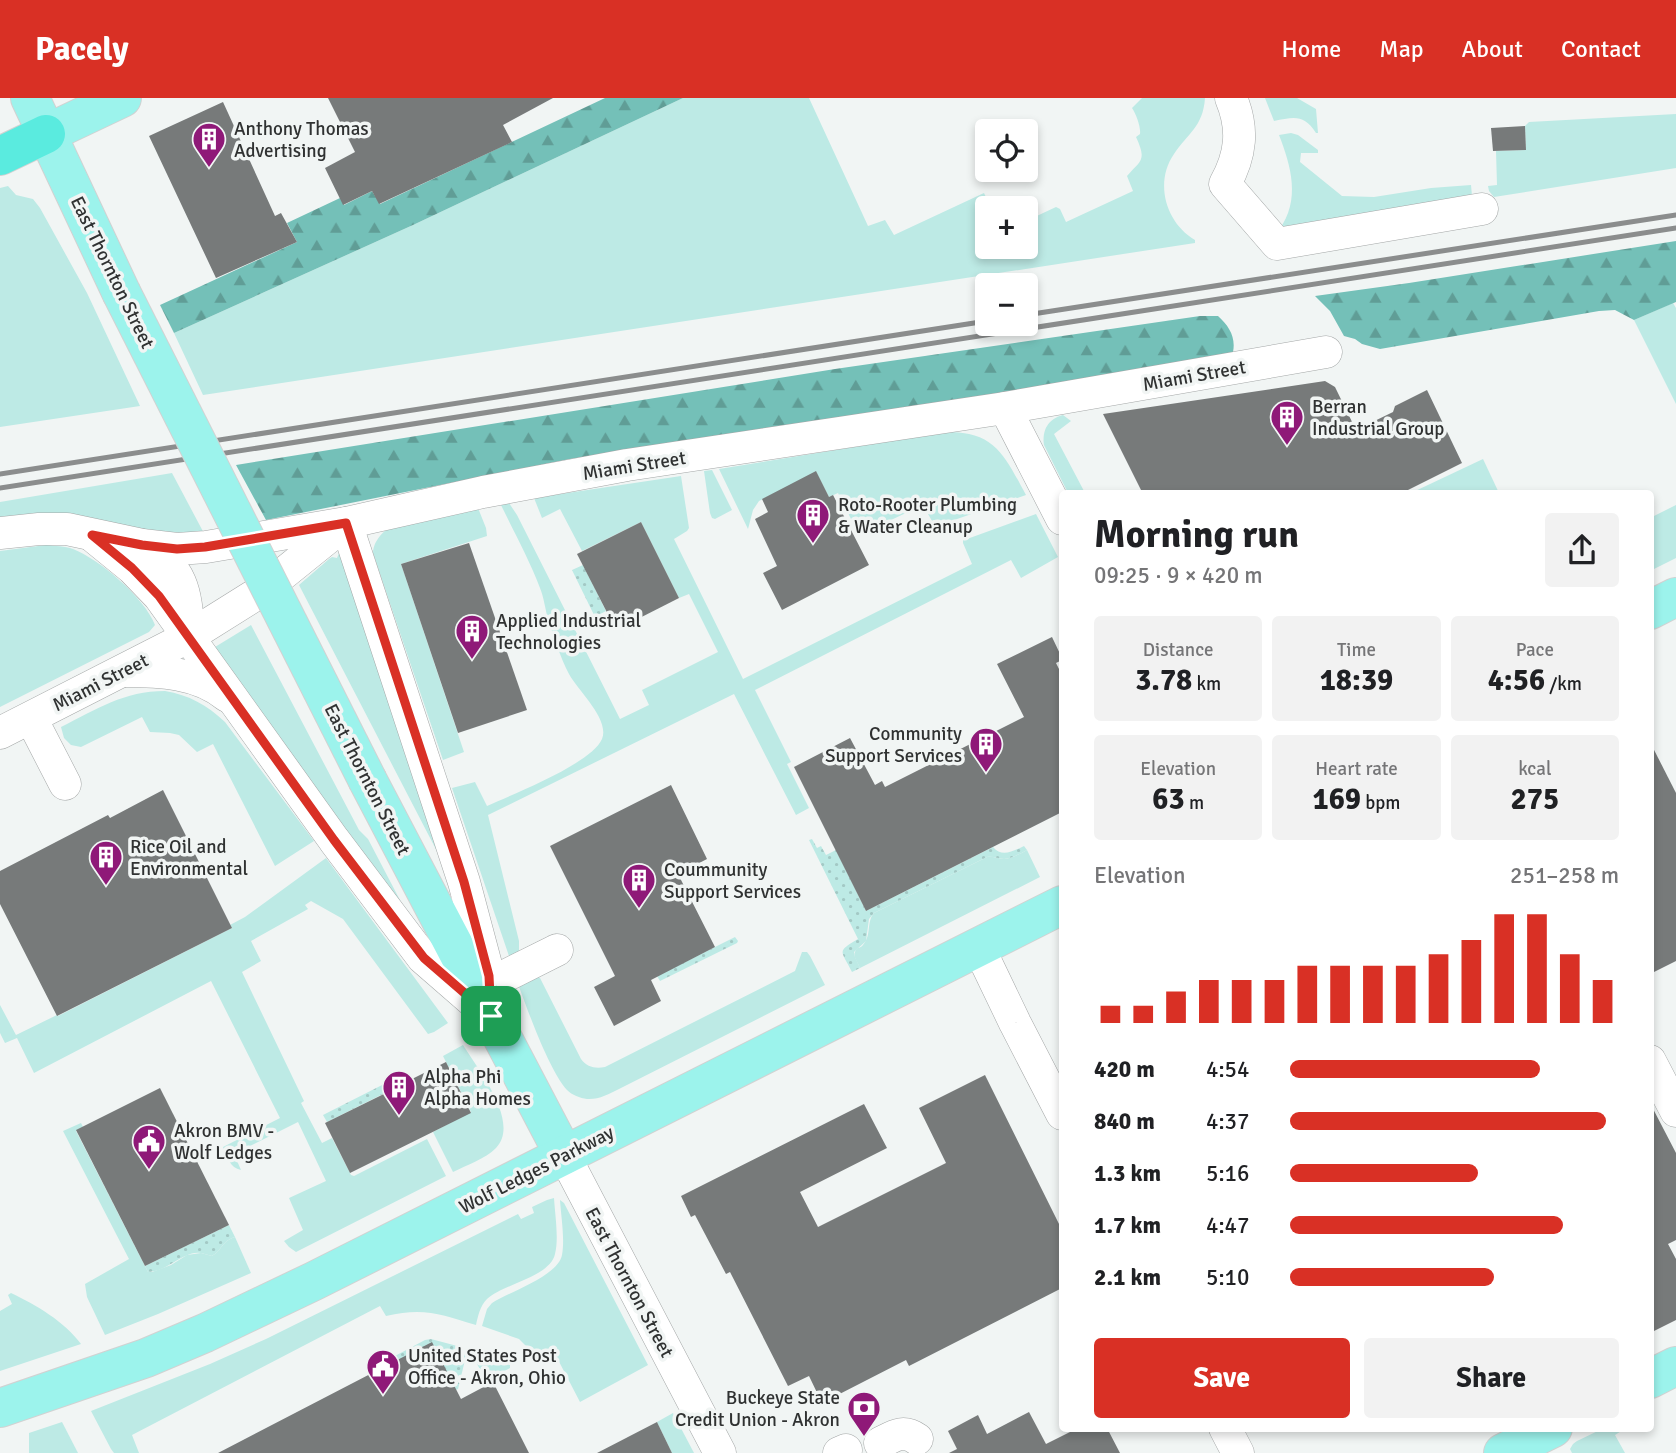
<!DOCTYPE html>
<meta charset="utf-8">
<style>
body{margin:0;font-family:Signika,sans-serif;background:#f2f2f2;color:#202124;height:100vh;display:flex;flex-direction:column;font-size:26px;white-space:nowrap}
*{box-sizing:border-box;margin:0}
p{font-size:23px;color:#757577}
.icon{flex:none;width:38px;height:38px;fill:none;stroke:currentColor;stroke-width:2;stroke-linecap:round;stroke-linejoin:round}
.map{position:relative;flex:1;overflow:hidden}
.drawer{position:absolute;left:1059px;top:392px;width:595px;height:942px;display:flex;flex-direction:column;background:#fff;border-radius:7px;box-shadow:0 4px 10px #0003}
.drawer>*{flex:none}
.controls{position:absolute;left:975px;top:21px;display:grid;gap:14px}
.controls a{display:grid;place-items:center;width:63px;height:63px;border-radius:7px;background:#fff;box-shadow:0 4px 10px #0003;font-size:35px}
.pin{position:absolute;display:grid;place-items:center;width:60px;height:60px;color:#fff;margin:-30px;border-radius:14px;box-shadow:0 4px 10px #0006}
.round{display:grid;place-items:center;flex:none;width:74px;height:74px;border-radius:7px;background:#f2f2f2}
.overview{display:flex;align-items:center;justify-content:space-between;height:119px;padding:0 35px}
h1{font-size:38px;font-weight:700;line-height:52px}
.metrics{display:grid;grid-template-columns:repeat(3,1fr);gap:10px;height:119px;padding:7px 35px}
.metrics div{display:grid;align-content:center;border-radius:7px;background:#f2f2f2;text-align:center}
.metrics b{font-size:30px;font-weight:700}
.metrics small{font-size:19px;font-weight:400}
.metrics p{font-size:19px}
.chart{height:196px;padding:14px 35px}
.chart p{display:flex;justify-content:space-between}
.chart svg{width:100%;height:126px;margin-top:7px;stroke:#d93025;stroke-width:6}
.primary-button{display:flex;gap:14px;margin-top:auto;padding:14px 35px}
.primary-button a{flex:1;height:80px;border-radius:7px;background:#d93025;color:#fff;font-size:28px;font-weight:700;line-height:80px;text-align:center}
.primary-button a+a{background:#f2f2f2;color:#202124}
ul{padding:0 35px;list-style:none;font-size:23px}
li{display:grid;grid-template-columns:112px 84px 1fr;align-items:center;height:52px}
li i{height:18px;border-radius:9px;background:#d93025}
header{display:flex;align-items:center;gap:42px;box-sizing:border-box;height:98px;padding:0 35px;background:#d93025;color:#fff}
header strong{font-size:33px}
nav{display:flex;gap:38px;margin-inline-start:auto;font-size:24px}
.map>svg:first-child{display:block}
</style>
<header>
<strong>Pacely</strong>
<nav><a>Home</a><a>Map</a><a>About</a><a>Contact</a></nav>
</header>
<div class="map">
<svg width="1676" height="1355" viewBox="0 0 1676 1355">
<defs>
<pattern id="forest-firs" width="22" height="20" patternUnits="userSpaceOnUse" patternTransform="scale(1.75)"><rect width="22" height="20" fill="#74c0b8"/><path d="M5 1l3.5 6h-7zM16 11l3.5 6h-7z" fill="#609d96"/></pattern>
<pattern id="garden-dots" width="8" height="8" patternUnits="userSpaceOnUse" patternTransform="scale(1.75)"><rect width="8" height="8" fill="#bdeae5"/><path d="M2 2h.1M6 6h.1" fill="none" stroke="#a3c9c5" stroke-width="1.8" stroke-linecap="round"/></pattern>
</defs>
<rect width="100%" height="100%" fill="#f1f5f4"/>
<g fill="#bdeae5">
<path d="M683,0H809L868,128L885,122L894,137L984,95L991,110H987V149H1026V123L1056,109L1060,111L1066,124L1133,93L1127,78C1141,62 1147,63 1136,39L1140,36C1141,29 1136,16 1132,10L1142,0H1205C1203,29 1188,35 1174,56C1154,85 1166,125 1195,142V145L203,297L174,235L413,127Z"/>
<path d="M1265,0H1297L1316,11L1318,35H1316C1304,16 1294,19 1274,23Z"/>
<polygon points="1676,16 1676,70 1494,99 1489,93 1488,88 1497,87 1496,53 1526,52 1525,28 1529,24"/>
<path d="M1291,35L1298,37L1318,52V55H1301L1300,64L1342,98L1374,99L1431,90L1471,87L1472,98L1279,132C1301,102 1291,68 1279,37Z"/>
<polygon points="8,88 16,97 33,101 40,110 87,195 140,308 0,329 0,90"/>
<polygon points="1673,205 1676,210 1676,306 1634,222"/>
<path d="M1063,317L1071,323L1054,336L1085,395H1068L1044,347C1042,332 1048,321 1063,317Z"/>
<path d="M946,334C996,333 1005,359 1026,397L937,428L932,423L923,407L859,437L838,395L829,399L816,374L759,403L753,412L748,431L719,371Z"/>
<polygon points="1483,361 1499,395 1411,395"/>
<polygon points="712,372 732,412 715,421 712,420 710,415 704,373"/>
<polygon points="172,375 207,441 0,424 0,404"/>
<path d="M681,378L689,430L687,433L674,441L743,581L972,466L963,445V442L967,441L1036,416L1058,459L1021,480L1011,462L755,592L791,664L787,666L809,710L796,717L734,596L488,717L519,843V855L510,861L452,690L475,684L487,708C513,696 591,666 602,641C610,621 578,593 569,576C560,559 554,539 548,521C545,510 544,500 540,490C529,461 514,434 501,407L509,405L517,417L620,621L649,607L642,592L718,554L689,496L679,500L641,424L582,453L560,411L542,420L534,400Z"/>
<polygon points="1676,407 1676,460 1650,473 1650,420"/>
<path d="M478,410L486,430L487,438L401,466L464,654L443,662L373,455C373,446 379,438 386,432Z"/>
<path d="M46,447C55,448 65,448 73,451C99,461 145,500 155,527L149,534L0,609V453Z"/>
<polygon points="339,455 342,456 442,763 299,487 329,461 332,459 337,460"/>
<polygon points="251,527 359,732 368,741 413,827 215,549"/>
<path d="M165,593C189,597 207,607 225,624L314,743L275,768L213,646L197,654L179,637L170,635L150,634L142,619L81,649L71,647L64,640L61,629C97,611 124,593 165,593Z"/>
<path d="M1027,752L1040,779L860,870C858,865 853,859 855,854C857,848 860,851 863,847C872,837 866,824 874,815L987,759C993,758 998,761 1004,761C1012,760 1020,756 1027,752Z"/>
<path d="M326,760L448,925L434,934L428,936L343,821L311,803L305,807L308,811L251,843L261,863L242,874L304,1003L301,1005L322,1045L332,1040L351,1077L354,1078L427,1041L446,1078L296,1154L289,1149L284,1143L303,1132L289,1100L326,1083L298,1024L234,1056L241,1072C230,1070 227,1059 223,1049L280,1020L211,883L34,975L17,940L5,945L0,935V907L16,937L57,917L58,918L232,830L230,827L245,819Z"/>
<path d="M802,854H807L810,858L825,887L619,991C609,996 598,1002 587,1001C580,1000 572,997 567,992C549,972 528,913 518,886L538,879L540,880L581,961C587,969 595,971 605,969L795,873Z"/>
<path d="M463,947C477,970 521,1024 496,1050C485,1061 467,1067 453,1074L433,1034L471,1014L443,958Z"/>
<path d="M81,1025L83,1029L76,1033L148,1174H152L171,1167L187,1157L201,1155L212,1158C222,1152 222,1143 235,1139L251,1175L158,1216L105,1237L87,1199L85,1186L129,1161L63,1033Z"/>
<path d="M554,1100C555,1116 559,1141 555,1156C550,1179 503,1186 487,1201C480,1208 478,1218 476,1227C441,1216 423,1209 386,1218L380,1208L132,1337L139,1355H114L111,1351L91,1313L210,1266L266,1241L518,1116L521,1121L534,1115L532,1109L547,1102Z"/>
<path d="M560,1102L564,1105L648,1267L580,1304L554,1254L538,1260L519,1241L482,1228L487,1211L492,1205C509,1194 558,1178 562,1157C565,1141 561,1118 560,1102Z"/>
<path d="M11,1195C36,1207 64,1223 81,1246L0,1273V1213L12,1206L8,1197Z"/>
<path d="M481,1255L507,1264L510,1267V1270C493,1280 481,1281 475,1260L478,1256Z"/>
<polygon points="673,1315 694,1355 672,1355 657,1324"/>
<polygon points="62,1324 78,1355 29,1355 29,1335"/>
<polygon points="1604,1330 1626,1330 1615,1337 1625,1355 1572,1355 1570,1351 1573,1346 1577,1343"/>
</g>
<g fill="url(#forest-firs)">
<polygon points="605,0 683,0 413,127 174,235 160,207 297,144 287,125 340,100 344,107 372,93 380,106"/>
<polygon points="1676,143 1676,204 1634,222 1615,212 1599,213 1380,251 1362,246 1355,241 1344,238 1330,213 1315,198 1409,185"/>
<path d="M1200,218H1218C1229,228 1236,239 1233,254L1225,258L1013,294L570,361L266,422L236,367L835,271Z"/>
</g>
<g fill="url(#garden-dots)">
<polygon points="583,467 606,513 595,519 572,472"/>
<path d="M812,741L817,750L821,748L826,757L836,752L866,813L993,749C1002,760 1013,753 1024,748L1027,752C1020,756 1012,760 1004,761C998,761 993,758 987,759L874,815L869,821L866,843L854,854L855,859L860,870L852,874C841,852 836,854 858,841L809,742Z"/>
<polygon points="735,839 738,843 737,845 660,883 657,878"/>
<polygon points="390,983 389,993 327,1024 323,1017"/>
<path d="M229,1127L235,1139C222,1143 222,1152 212,1158C208,1157 205,1156 201,1155C184,1152 169,1173 148,1174L145,1168Z"/>
<polygon points="431,1241 461,1249 466,1258 458,1291 447,1296 395,1263 393,1259 425,1242"/>
</g>
<g fill="#777a7a">
<polygon points="328,0 553,0 503,27 512,44 379,106 372,93 343,107 325,70 355,54"/>
<polygon points="223,4 275,118 281,115 297,144 216,180 149,38"/>
<polygon points="1525,28 1526,52 1493,53 1491,30"/>
<polygon points="1325,283 1335,289 1356,332 1393,314 1395,308 1427,292 1462,365 1400,396 1143,396 1103,316"/>
<polygon points="816,373 829,399 833,397 869,467 782,512 763,475 777,468 755,421 768,414 762,401"/>
<polygon points="641,424 679,500 616,532 577,456"/>
<polygon points="469,445 527,612 458,635 401,466"/>
<polygon points="1052,539 1062,560 1062,562 1056,565 1062,577 1062,714 866,813 794,669 850,640 875,687 882,683 885,689 1024,619 997,566"/>
<polygon points="1650,644 1676,695 1676,863 1650,876"/>
<polygon points="671,687 707,761 678,776 715,849 651,882 661,903 614,928 594,889 615,878 550,748"/>
<polygon points="163,692 232,830 57,918 0,806 0,773 108,717 110,720"/>
<polygon points="446,964 471,1015 350,1075 325,1025 394,991 390,983 401,977 412,981"/>
<polygon points="985,977 1062,1132 1062,1190 909,1268 906,1262 822,1305 809,1278 788,1288 730,1174 726,1176 695,1117 691,1119 681,1098 864,1006 887,1050 800,1094 818,1129 946,1065 919,1010"/>
<polygon points="160,990 229,1127 145,1168 76,1032"/>
<polygon points="1650,1005 1676,1055 1676,1142 1668,1146 1676,1161 1676,1222 1650,1235"/>
<polygon points="432,1244 461,1301 493,1284 529,1355 218,1355"/>
<polygon points="1029,1314 1046,1346 1078,1330 1107,1330 1120,1355 949,1355 957,1351 948,1333 978,1317 987,1336"/>
<polygon points="657,1324 672,1355 597,1355"/>
</g>
<g fill="none" stroke-linecap="round" stroke-linejoin="round">
<defs>
<g id="minor">
<path d="M1231,0C1244,31 1241,57 1225,86L1277,146L1482,111"/>
<polyline points="1005,310 1062,421"/>
<polyline points="0,435 39,431 67,431 142,447 177,451 206,449 346,425 464,784 489,878 490,906"/>
<polyline points="94,439 132,470 159,498 334,742 423,860 484,913"/>
<path d="M142,447C182,467 188,496 188,538"/>
<path d="M123,573C159,573 198,574 227,598"/>
<polyline points="31,620 65,686"/>
<polyline points="0,635 188,539 263,492 346,425 483,394 627,367 1005,310 1326,254"/>
<polyline points="979,850 1015,925 1062,1016"/>
<polyline points="489,886 557,852"/>
<polyline points="1650,963 1676,1013"/>
<polyline points="564,1057 720,1355"/>
<polyline points="1225,1330 1238,1355"/>
<path d="M880,1345C894,1338 903,1331 917,1341"/>
<polyline points="839,1355 846,1352"/>
</g>
<g id="major">
<polyline points="30,0 121,194"/>
<polyline points="46,36 122,0"/>
<polyline points="1650,512 1676,499"/>
<polyline points="368,683 564,1057"/>
<polyline points="1650,1281 1676,1268"/>
<polyline points="0,1310 146,1260 205,1235 314,1183 1062,807"/>
<polyline points="1503,1355 1553,1330"/>
</g>
<polyline id="highway" points="0,58 46,36"/>
</defs>
<use href="#minor" stroke="#a4a7a7" stroke-width="33"/>
<use href="#major" stroke="#d1d2d2" stroke-width="40"/>
<use href="#highway" stroke="#d1d2d2" stroke-width="40"/>
<use href="#minor" stroke="#fff" stroke-width="32"/>
<use href="#major" stroke="#9cf3ec" stroke-width="38"/>
<use href="#highway" stroke="#5aebdf" stroke-width="38"/>
<g stroke="#8b8d8d" stroke-width="5">
<polyline points="1026,217 1676,117"/>
<polyline points="0,376 987,223"/>
<polyline points="0,390 1676,130"/>
</g>
<defs>
<polyline id="major-bridge" points="121,194 368,683"/>
</defs>
<use href="#major-bridge" stroke="#d1d2d2" stroke-width="40" stroke-linecap="butt"/>
<use href="#major-bridge" stroke="#9cf3ec" stroke-width="38"/>
</g>
<g fill="none" stroke-linecap="round" stroke-linejoin="round">
<defs>
<polygon id="route" points="346,425 464,784 489,878 491,918 424,860 334,742 159,498 132,470 92,437 142,447 177,451 205,449"/>
</defs>
<use href="#route" stroke="#fff" stroke-width="14"/>
<use href="#route" stroke="#d93025" stroke-width="9"/>
</g>
<defs>
<symbol id="building-pin" viewBox="-11 -11 22 30"><path d="M0 17L-7.5 6A9.5 9.5 0 1 1 7.5 6Z" fill="#8f1978" stroke="#f1f5f4"/><path d="M-4-6H4V6H1V3H-1V6H-4ZM-2.5-4.3h1.7v1.8h-1.7ZM.8-4.3h1.7v1.8H.8ZM-2.5-1h1.7V.8h-1.7ZM.8-1h1.7V.8H.8Z" fill="#fff"/></symbol>
<symbol id="civic-pin" viewBox="-11 -11 22 30"><path d="M0 17L-7.5 6A9.5 9.5 0 1 1 7.5 6Z" fill="#8f1978" stroke="#f1f5f4"/><path d="M-.6-6.5H3V-4.5H.6V-3L4-1V1h2V6H-6V1h2V-1L-.6-3ZM-1.2 2.5V6h2.4V2.5Z" fill="#fff"/></symbol>
<symbol id="bank-pin" viewBox="-11 -11 22 30"><path d="M0 17L-7.5 6A9.5 9.5 0 1 1 7.5 6Z" fill="#8f1978" stroke="#f1f5f4"/><path d="M-6-4H6V4H-6ZM0-2.3a2.3 2.3 0 1 0 0 4.6a2.3 2.3 0 1 0 0-4.6Z" fill="#fff"/></symbol>
</defs>
<g fill-rule="evenodd">
<use href="#building-pin" x="190" y="22" width="38" height="52"/>
<use href="#building-pin" x="1268" y="300" width="38" height="52"/>
<use href="#building-pin" x="794" y="398" width="38" height="52"/>
<use href="#building-pin" x="453" y="514" width="38" height="52"/>
<use href="#building-pin" x="967" y="627" width="38" height="52"/>
<use href="#building-pin" x="87" y="740" width="38" height="52"/>
<use href="#building-pin" x="620" y="763" width="38" height="52"/>
<use href="#building-pin" x="380" y="970" width="38" height="52"/>
<use href="#civic-pin" x="130" y="1024" width="38" height="52"/>
<use href="#civic-pin" x="364" y="1249" width="38" height="52"/>
<use href="#bank-pin" x="845" y="1291" width="38" height="52"/>
</g>
<g text-anchor="middle" stroke-width="7" stroke-linejoin="round" paint-order="stroke">
<g font-size="19" fill="#303232" stroke="#f1f5f4" text-anchor="start">
<text x="234" y="37">Anthony Thomas<tspan x="234" dy="22">Advertising</tspan></text>
<text x="1312" y="315">Berran<tspan x="1312" dy="22">Industrial Group</tspan></text>
<text x="838" y="413">Roto-Rooter Plumbing<tspan x="838" dy="22">&amp; Water Cleanup</tspan></text>
<text x="496" y="529">Applied Industrial<tspan x="496" dy="22">Technologies</tspan></text>
<text x="962" y="642" text-anchor="end">Community<tspan x="962" dy="22">Support Services</tspan></text>
<text x="130" y="755">Rice Oil and<tspan x="130" dy="22">Environmental</tspan></text>
<text x="664" y="778">Coummunity<tspan x="664" dy="22">Support Services</tspan></text>
<text x="424" y="985">Alpha Phi<tspan x="424" dy="22">Alpha Homes</tspan></text>
<text x="174" y="1039">Akron BMV -<tspan x="174" dy="22">Wolf Ledges</tspan></text>
<text x="408" y="1264">United States Post<tspan x="408" dy="22">Office - Akron, Ohio</tspan></text>
<text x="840" y="1306" text-anchor="end">Buckeye State<tspan x="840" dy="22">Credit Union - Akron</tspan></text>
</g>
<g font-size="19" fill="#303232" stroke="#f1f5f4">
<text transform="translate(113 174) rotate(64)" y="7">East Thornton Street</text>
<text transform="translate(1194 277) rotate(-10)" y="7">Miami Street</text>
<text transform="translate(634 367) rotate(-9)" y="7">Miami Street</text>
<text transform="translate(100 584) rotate(-27)" y="7">Miami Street</text>
<text transform="translate(368 681) rotate(63)" y="7">East Thornton Street</text>
<text transform="translate(536 1071) rotate(-27)" y="7">Wolf Ledges Parkway</text>
<text transform="translate(630 1184) rotate(62)" y="7">East Thornton Street</text>
</g>
</g>
</svg>
<div class="controls">
<a><svg class="icon" aria-label="locate" viewBox="0 0 24 24"><circle cx="12" cy="12" r="6"/><path d="M12 2v4M12 18v4M2 12h4M18 12h4"/></svg></a>
<a>+</a>
<a>−</a>
</div>
<div class="pin" style="left:491px;top:918px;background:#1e9e55"><svg class="icon" aria-label="arrive" viewBox="0 0 24 24"><path d="M6 21V4h12l-3 4 3 4H6"/></svg></div>
<section class="drawer">
<div class="overview"><div><h1>Morning run</h1><p>09:25 · 9 × 420 m</p></div><a class="round"><svg class="icon" aria-label="share" viewBox="0 0 24 24"><path d="M12 15V3M7 8l5-5 5 5M5 13v7h14v-7"/></svg></a></div>
<div class="metrics">
<div><p>Distance</p><b>3.78<small> km</small></b></div>
<div><p>Time</p><b>18:39</b></div>
<div><p>Pace</p><b>4:56<small> /km</small></b></div>
</div>
<div class="metrics">
<div><p>Elevation</p><b>63<small> m</small></b></div>
<div><p>Heart rate</p><b>169<small> bpm</small></b></div>
<div><p>kcal</p><b>275</b></div>
</div>
<div class="chart"><p><span>Elevation</span>251–258 m</p>
<svg viewBox="0 0 160 44" preserveAspectRatio="none"><path d="M5 44V38M15 44V38M25 44V33M35 44V29M45 44V29M55 44V29M65 44V24M75 44V24M85 44V24M95 44V24M105 44V20M115 44V15M125 44V6M135 44V6M145 44V20M155 44V29"/></svg>
</div>
<ul>
<li><b>420 m</b>4:54<i style="width:76%"></i></li>
<li><b>840 m</b>4:37<i style="width:96%"></i></li>
<li><b>1.3 km</b>5:16<i style="width:57%"></i></li>
<li><b>1.7 km</b>4:47<i style="width:83%"></i></li>
<li><b>2.1 km</b>5:10<i style="width:62%"></i></li>
</ul>
<div class="primary-button"><a>Save</a><a>Share</a></div>
</section>
</div>
